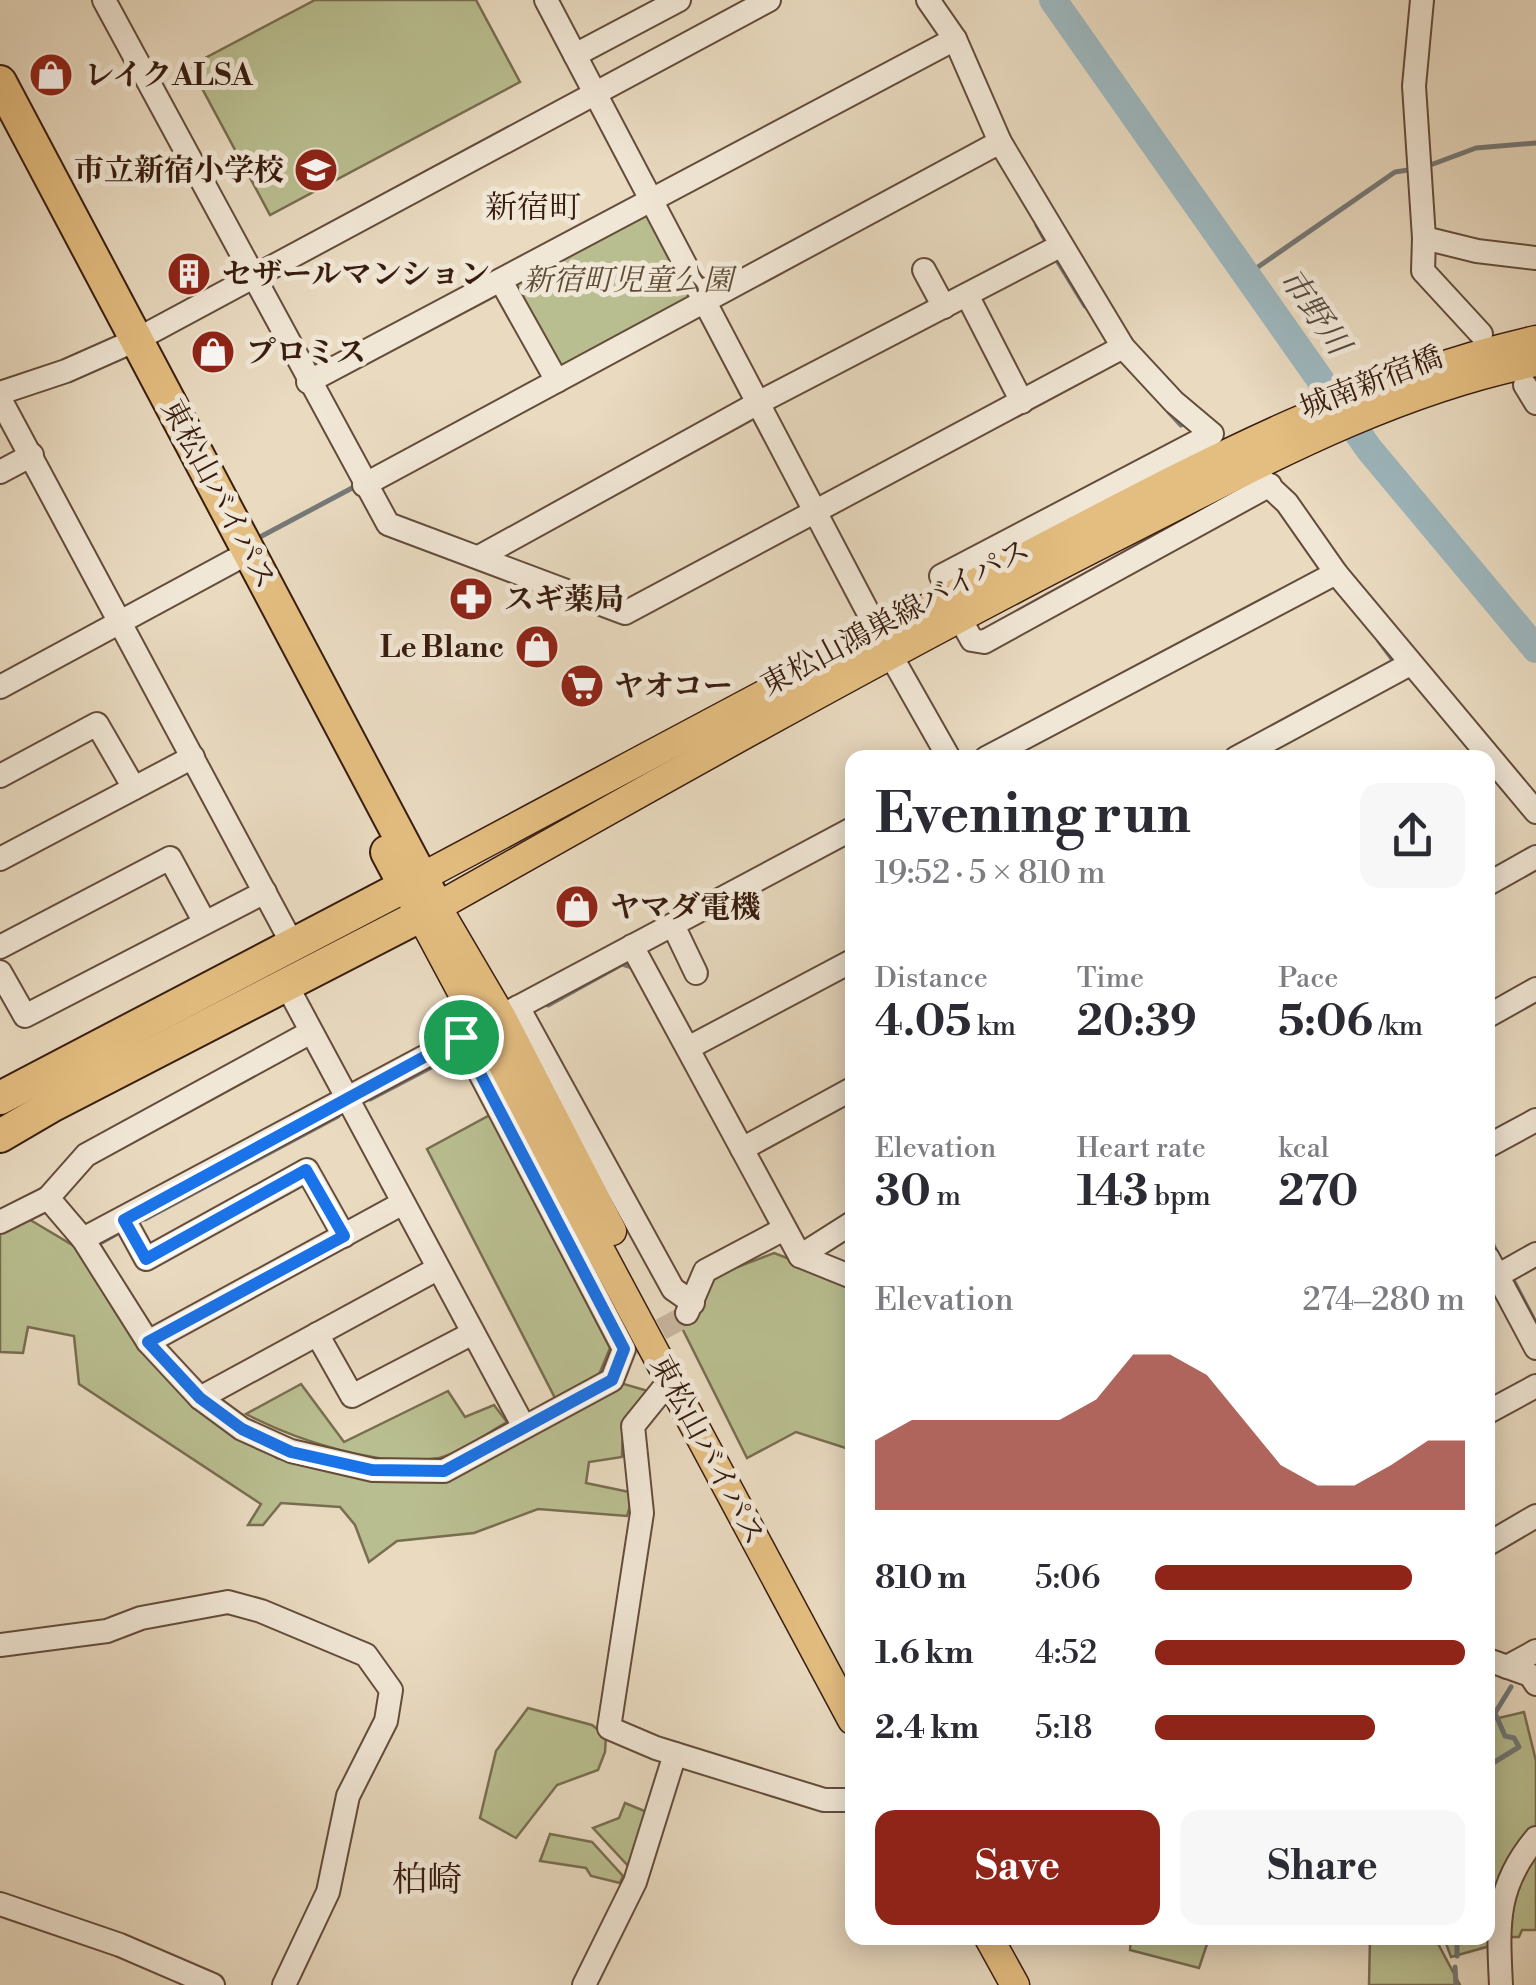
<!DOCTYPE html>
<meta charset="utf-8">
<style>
body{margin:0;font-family:"Libre Bodoni","Noto Serif JP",serif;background:#f7f7f7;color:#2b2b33;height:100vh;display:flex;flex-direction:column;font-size:38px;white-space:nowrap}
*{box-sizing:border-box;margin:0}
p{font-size:32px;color:#7c7c81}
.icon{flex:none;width:55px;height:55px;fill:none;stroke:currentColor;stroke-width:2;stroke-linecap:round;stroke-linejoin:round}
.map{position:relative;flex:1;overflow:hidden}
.panel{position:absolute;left:845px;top:750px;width:650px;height:1195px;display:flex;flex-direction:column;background:#fff;border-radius:20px;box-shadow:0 5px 25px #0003}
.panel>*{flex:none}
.pin{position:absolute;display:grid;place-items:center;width:85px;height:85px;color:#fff;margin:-42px;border:5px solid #fff;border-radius:50%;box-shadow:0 2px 10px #0007}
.round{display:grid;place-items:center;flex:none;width:105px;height:105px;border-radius:20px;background:#f7f7f7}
.summary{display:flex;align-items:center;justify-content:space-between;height:170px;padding:0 30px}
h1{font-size:55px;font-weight:800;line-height:75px}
.figures{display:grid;grid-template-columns:repeat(3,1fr);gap:15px;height:170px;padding:10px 30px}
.figures div{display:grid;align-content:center}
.figures b{font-size:42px;font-weight:800}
.figures small{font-size:28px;font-weight:400}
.figures p{font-size:28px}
.chart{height:280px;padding:20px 30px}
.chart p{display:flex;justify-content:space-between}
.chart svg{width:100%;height:180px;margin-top:10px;fill:#8f2418;opacity:.7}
.button{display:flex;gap:20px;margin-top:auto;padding:20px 30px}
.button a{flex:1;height:115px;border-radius:20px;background:#8f2418;color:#fff;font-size:40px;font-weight:800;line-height:115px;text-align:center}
.button a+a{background:#f7f7f7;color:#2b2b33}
ul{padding:0 30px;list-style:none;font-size:32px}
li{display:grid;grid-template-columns:160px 120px 1fr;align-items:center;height:75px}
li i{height:25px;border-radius:12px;background:#8f2418}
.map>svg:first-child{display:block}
</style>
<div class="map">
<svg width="1536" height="1985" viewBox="0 0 1536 1985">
<rect width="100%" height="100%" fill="#e9dac0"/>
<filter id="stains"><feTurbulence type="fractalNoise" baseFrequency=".002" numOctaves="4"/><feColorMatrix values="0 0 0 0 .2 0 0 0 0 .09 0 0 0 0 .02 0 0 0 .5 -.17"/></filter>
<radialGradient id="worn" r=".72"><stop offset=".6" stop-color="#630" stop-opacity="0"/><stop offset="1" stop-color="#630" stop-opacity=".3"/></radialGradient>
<g fill="#b9be90" stroke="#786e50" stroke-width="2.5">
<polygon points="315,0 476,0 520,82 270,215 190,66"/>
<polygon points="650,212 696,300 557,373 511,286"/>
<polygon points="490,1115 610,1348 598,1377 555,1398 427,1149"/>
<polygon points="27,1218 79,1249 202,1411 277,1458 372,1478 440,1477 624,1384 648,1391 623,1424 622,1457 589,1462 586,1483 634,1493 627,1516 538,1509 474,1533 397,1541 369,1562 355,1525 340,1507 281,1503 263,1525 248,1525 261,1504 79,1384 74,1336 28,1327 23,1353 0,1352 0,1230"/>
<polygon points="774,1253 852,1283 852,1450 796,1432 747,1458 681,1326 694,1322 709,1278"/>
<path d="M301,1384L344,1442L448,1391L465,1417L494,1405L507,1422C487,1433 461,1453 439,1458C381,1469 296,1440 246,1414Z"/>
<polygon points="528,1708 592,1725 606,1736 605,1752 598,1770 557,1785 516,1838 480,1818 496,1751"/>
<path d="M1524,1712L1536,1761V1826C1500,1865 1491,1893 1490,1946L1451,1957L1444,1938H1488V1726L1494,1719Z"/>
<polygon points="625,1803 647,1812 631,1869 593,1828 619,1818"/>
<polygon points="550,1834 592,1842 623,1876 620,1883 591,1876 586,1868 540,1861"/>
<polygon points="1536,1848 1536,1930 1522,1930 1519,1937 1510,1937 1507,1893 1523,1879"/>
<polygon points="1131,1938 1227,1938 1226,1943 1209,1938 1199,1968 1130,1950"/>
<polygon points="1370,1938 1435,1938 1460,1985 1369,1985"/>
</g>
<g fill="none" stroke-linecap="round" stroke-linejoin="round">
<g stroke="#757978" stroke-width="5">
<polyline points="1425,167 1476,148 1536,143"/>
<polyline points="1037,225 1044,238"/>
<polyline points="1058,262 1085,306"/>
<polyline points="1245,276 1395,172 1415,169"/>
<polyline points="1169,412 1181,425"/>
<polyline points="260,537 354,487"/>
<polyline points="1379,641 1393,660"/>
<polyline points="548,1005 622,964 634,968"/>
<polyline points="370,1099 460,1052"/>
<polyline points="145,1219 338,1116"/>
<polyline points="1488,1234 1497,1254"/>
<polyline points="98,1244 116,1234"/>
<polyline points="1513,1280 1536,1324"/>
<polyline points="1488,1766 1519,1747 1514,1738 1505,1736 1495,1713 1511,1687"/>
<polyline points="1457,1938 1457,1956"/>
<polyline points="1455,1967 1456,1985"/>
</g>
<polyline stroke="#9db7be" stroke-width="28" points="1053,0 1369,449 1536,649"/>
<polyline stroke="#c6b49d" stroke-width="22" stroke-dasharray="22 11" stroke-linecap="butt" points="632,1345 686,1316"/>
<defs>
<g id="minor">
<polyline points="104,0 388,524 625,613 1123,347"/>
<polyline points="546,0 890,654 949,758"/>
<polyline points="928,0 955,39 1000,142 1123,347 1174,402 1212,434 941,576 952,595"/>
<polyline points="1422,0 1414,86 1424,238 1477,251 1536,258"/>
<polyline points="575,55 679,0"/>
<polyline points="1424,238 1423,271 1481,334"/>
<polyline points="924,270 944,307"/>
<polyline points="501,281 557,381"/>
<polyline points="967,295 1022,402"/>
<polyline points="308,382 955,39"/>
<polyline points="1525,385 1536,403"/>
<polyline points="0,393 66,371 136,340 769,0"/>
<polyline points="0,399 294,947"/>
<polyline points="1240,459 1287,503 1336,573 1536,812"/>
<polyline points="0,472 32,455"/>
<polyline points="364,485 1000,142"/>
<polyline points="479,557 760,402 1060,246"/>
<polyline points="959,617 972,640 984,642 1270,485"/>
<polyline points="0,687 233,561"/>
<polyline points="986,758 1336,573"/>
<polyline points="1236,758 1410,664"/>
<polyline points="0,776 97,724 134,788"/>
<polyline points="0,859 193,757"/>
<polyline points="1488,884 1536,857"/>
<polyline points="673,925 696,973"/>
<polyline points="632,946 800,1256 852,1277"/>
<polyline points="0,947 170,858 204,921"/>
<polyline points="0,972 25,1016 265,892"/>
<polyline points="287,986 524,1427"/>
<polyline points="518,1007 673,1289 693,1303"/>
<polyline points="1488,1016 1536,989"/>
<polyline points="311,1032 86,1155 48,1198 83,1239 148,1342 200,1398 242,1429 291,1451 373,1470 444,1471 612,1380 624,1349 461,1037"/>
<polyline points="688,1048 852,961"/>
<polyline points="1488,1146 1536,1120"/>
<polyline points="742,1149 852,1089"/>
<polyline points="124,1219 146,1259 307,1170 344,1236"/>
<polyline points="0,1222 48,1198"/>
<polyline points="83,1239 852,829"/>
<polyline points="800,1256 852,1223"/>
<polyline points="1488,1258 1536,1348"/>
<polyline points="1488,1281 1536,1254"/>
<polyline points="687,1313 705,1271 784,1229"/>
<polyline points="317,1334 352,1396 473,1333"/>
<polyline points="148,1342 403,1203"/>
<polyline points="671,1379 633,1426 642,1513 609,1728 656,1748 824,1800 852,1800"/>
<polyline points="200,1398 437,1269"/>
<polyline points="1488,1412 1536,1386"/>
<polyline points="1488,1544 1536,1516"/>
<polyline points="0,1645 107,1631 141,1618 228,1602 261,1611 366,1655 391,1690 386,1721 348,1796 328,1892 284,1985"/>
<polyline points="1488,1660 1530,1675 1536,1684"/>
<polyline points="1507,1667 1536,1651"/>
<polyline points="0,1904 120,1945 213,1985"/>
<polyline points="584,1985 635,1882 675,1754"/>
<path d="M1501,1985C1498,1925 1495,1887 1536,1838"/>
</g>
<g id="major">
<path d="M612,1231L501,1016L437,907C662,780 887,653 1117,536C1252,468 1386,392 1536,362"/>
<path d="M852,1720L405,886C610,777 815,666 1021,559C1188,472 1351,382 1536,340"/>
<polyline points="989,1938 1015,1985"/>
</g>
<g id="highway">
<polyline points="0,82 437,907 53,1105 0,1136"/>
<polyline points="0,1098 405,886 387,852"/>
</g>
</defs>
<use href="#minor" stroke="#644c3b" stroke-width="26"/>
<use href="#major" stroke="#381d0f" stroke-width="31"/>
<use href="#highway" stroke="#381d0f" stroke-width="36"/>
<use href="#minor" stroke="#f1e7d6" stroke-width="22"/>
<use href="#major" stroke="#e4bd80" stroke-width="28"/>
<use href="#highway" stroke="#e4bd80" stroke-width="32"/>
</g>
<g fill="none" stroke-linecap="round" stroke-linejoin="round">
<defs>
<polygon id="route" points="461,1037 624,1349 612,1380 444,1471 372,1470 291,1452 242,1429 200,1398 148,1342 344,1236 306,1170 146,1259 124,1220"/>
</defs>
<use href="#route" stroke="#fff" stroke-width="20"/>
<use href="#route" stroke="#1a73e8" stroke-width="12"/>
</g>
<defs>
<symbol id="shop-disc" viewBox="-11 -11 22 22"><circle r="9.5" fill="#8f2418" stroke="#f1e7d6"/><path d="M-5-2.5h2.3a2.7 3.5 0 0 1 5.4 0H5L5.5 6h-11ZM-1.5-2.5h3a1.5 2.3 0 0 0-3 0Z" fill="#fff"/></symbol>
<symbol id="school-disc" viewBox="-11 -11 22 22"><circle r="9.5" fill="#8f2418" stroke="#f1e7d6"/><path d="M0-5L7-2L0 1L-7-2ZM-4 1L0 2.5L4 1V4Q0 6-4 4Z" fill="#fff"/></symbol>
<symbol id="building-disc" viewBox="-11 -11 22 22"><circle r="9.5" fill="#8f2418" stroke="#f1e7d6"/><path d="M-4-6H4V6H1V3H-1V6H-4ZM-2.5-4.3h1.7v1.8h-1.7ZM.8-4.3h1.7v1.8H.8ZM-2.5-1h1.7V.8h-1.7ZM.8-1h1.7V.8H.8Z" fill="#fff"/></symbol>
<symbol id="pharmacy-disc" viewBox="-11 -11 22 22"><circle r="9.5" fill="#8f2418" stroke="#f1e7d6"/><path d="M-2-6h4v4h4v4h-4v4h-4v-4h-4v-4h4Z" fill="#fff"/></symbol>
<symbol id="supermarket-disc" viewBox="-11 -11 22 22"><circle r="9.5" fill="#8f2418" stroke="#f1e7d6"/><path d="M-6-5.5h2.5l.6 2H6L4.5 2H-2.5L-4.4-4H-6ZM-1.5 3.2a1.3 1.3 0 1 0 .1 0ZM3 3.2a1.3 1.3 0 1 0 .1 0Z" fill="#fff"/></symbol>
</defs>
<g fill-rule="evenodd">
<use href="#shop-disc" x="26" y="50" width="50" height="50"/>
<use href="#school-disc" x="291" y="145" width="50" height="50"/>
<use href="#building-disc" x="164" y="249" width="50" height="50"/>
<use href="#shop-disc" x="188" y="327" width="50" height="50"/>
<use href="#pharmacy-disc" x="446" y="574" width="50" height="50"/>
<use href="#shop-disc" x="512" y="622" width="50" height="50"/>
<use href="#supermarket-disc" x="557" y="661" width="50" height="50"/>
<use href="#shop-disc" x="552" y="882" width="50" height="50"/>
</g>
<g text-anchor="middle" stroke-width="10" stroke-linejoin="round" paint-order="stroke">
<g font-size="30" font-weight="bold" fill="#381d0f" stroke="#f1e7d6" text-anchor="start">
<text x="84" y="85">レイクALSA</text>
<text x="284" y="180" text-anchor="end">市立新宿小学校</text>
<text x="222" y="284">セザールマンション</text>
<text x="246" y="362">プロミス</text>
<text x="504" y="609">スギ薬局</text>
<text x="504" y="657" text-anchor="end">Le Blanc</text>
<text x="614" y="696">ヤオコー</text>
<text x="610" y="917">ヤマダ電機</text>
</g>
<g font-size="30" font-style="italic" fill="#5f4d36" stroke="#f1e7d6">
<text x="628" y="290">新宿町児童公園</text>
</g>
<g font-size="30" fill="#381d0f" stroke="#f1e7d6">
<text transform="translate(1371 382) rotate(-21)" y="10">城南新宿橋</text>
<text transform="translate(219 494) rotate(62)" y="10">東松山バイパス</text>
<text transform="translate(895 617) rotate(-28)" y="10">東松山鴻巣線バイパス</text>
<text transform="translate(708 1450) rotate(62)" y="10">東松山バイパス</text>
</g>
<g font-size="32" fill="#381d0f" stroke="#f1e7d6">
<text x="533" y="218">新宿町</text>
</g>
<g font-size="32" font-style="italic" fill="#564b44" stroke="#f1e7d6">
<text transform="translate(1315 311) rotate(55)" y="11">市野川</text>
</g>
<g font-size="35" fill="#381d0f" stroke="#f1e7d6">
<text x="427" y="1891">柏崎</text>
</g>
</g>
<rect width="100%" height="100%" filter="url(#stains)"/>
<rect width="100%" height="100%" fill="url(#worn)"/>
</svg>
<div class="pin" style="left:461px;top:1037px;background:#1e9e55"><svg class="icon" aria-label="arrive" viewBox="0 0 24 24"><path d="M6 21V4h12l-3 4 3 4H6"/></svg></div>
<section class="panel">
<div class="summary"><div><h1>Evening run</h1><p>19:52 · 5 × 810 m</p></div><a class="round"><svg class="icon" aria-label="share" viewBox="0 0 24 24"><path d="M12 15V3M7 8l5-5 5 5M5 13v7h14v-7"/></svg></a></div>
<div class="figures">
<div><p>Distance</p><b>4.05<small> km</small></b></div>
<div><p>Time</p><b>20:39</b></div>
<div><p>Pace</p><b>5:06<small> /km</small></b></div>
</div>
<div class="figures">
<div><p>Elevation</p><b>30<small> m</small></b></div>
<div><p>Heart rate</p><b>143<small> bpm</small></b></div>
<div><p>kcal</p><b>270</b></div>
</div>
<div class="chart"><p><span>Elevation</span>274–280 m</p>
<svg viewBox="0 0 160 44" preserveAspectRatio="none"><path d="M0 44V27L10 22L20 22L30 22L40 22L50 22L60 17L70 6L80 6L90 11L100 22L110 33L120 38L130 38L140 33L150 27L160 27V44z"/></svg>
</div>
<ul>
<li><b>810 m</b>5:06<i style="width:83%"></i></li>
<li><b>1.6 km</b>4:52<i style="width:100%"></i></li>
<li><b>2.4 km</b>5:18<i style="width:71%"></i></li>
</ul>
<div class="button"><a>Save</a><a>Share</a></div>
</section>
</div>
